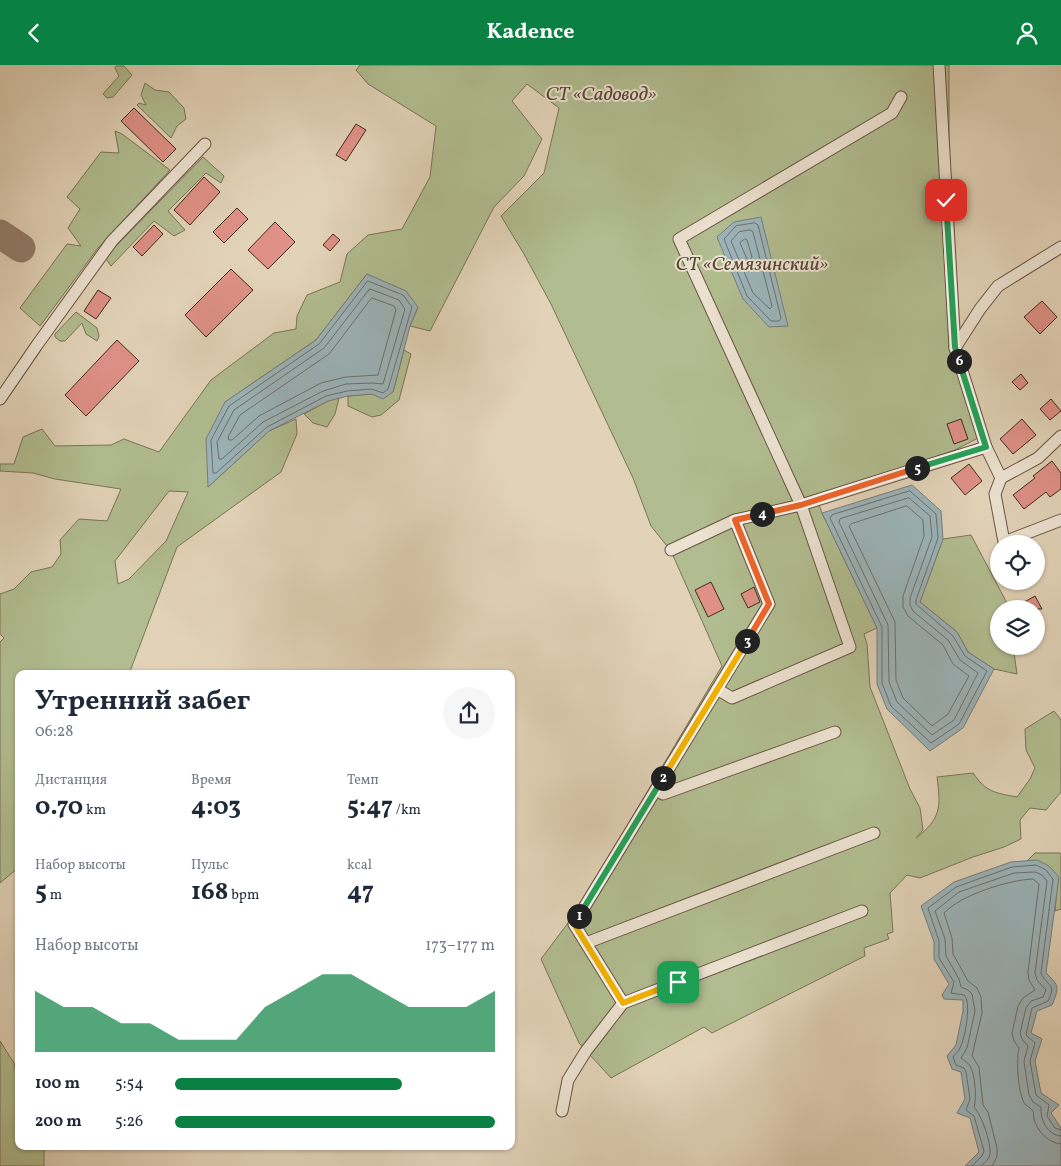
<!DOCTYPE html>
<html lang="ru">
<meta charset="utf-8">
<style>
body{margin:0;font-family:Vollkorn,serif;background:#f6f6f7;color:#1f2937;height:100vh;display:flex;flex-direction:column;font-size:19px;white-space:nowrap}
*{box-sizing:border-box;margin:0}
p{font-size:16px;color:#747a83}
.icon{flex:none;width:28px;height:28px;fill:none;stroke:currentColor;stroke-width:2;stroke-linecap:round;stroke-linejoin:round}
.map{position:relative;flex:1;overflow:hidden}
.details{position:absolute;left:15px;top:605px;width:500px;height:480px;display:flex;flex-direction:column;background:#fff;border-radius:10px;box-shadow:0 1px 4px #0004}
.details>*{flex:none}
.buttons{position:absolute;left:990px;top:470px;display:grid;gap:10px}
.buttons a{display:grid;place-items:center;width:55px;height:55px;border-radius:50%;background:#fff;box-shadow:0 1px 4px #0004;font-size:25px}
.pin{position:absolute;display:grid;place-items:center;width:42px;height:42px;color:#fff;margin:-21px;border-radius:10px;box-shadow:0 2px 8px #0006}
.km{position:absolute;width:25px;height:25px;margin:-12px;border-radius:50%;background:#222;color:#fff;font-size:14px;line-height:25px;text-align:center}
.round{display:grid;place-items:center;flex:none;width:52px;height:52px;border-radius:26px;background:#f6f6f7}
.head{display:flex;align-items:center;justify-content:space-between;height:85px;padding:0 20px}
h1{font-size:28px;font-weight:700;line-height:38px}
.stats{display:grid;grid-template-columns:repeat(3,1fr);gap:8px;height:85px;padding:5px 20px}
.stats div{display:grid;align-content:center}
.stats b{font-size:25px;font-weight:700}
.stats small{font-size:14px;font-weight:400}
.stats p{font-size:14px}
.chart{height:140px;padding:10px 20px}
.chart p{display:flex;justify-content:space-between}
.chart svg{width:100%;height:90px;margin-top:5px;fill:#0b8043;opacity:.7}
ul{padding:0 20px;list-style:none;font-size:16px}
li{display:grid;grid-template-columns:80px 60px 1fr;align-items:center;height:38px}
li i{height:12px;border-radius:6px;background:#0b8043}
header{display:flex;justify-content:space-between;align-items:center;height:65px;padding:0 20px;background:#0b8043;color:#fff;font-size:22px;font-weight:700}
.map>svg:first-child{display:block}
</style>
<header><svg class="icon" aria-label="back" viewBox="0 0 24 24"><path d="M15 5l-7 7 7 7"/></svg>Kadence<svg class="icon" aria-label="person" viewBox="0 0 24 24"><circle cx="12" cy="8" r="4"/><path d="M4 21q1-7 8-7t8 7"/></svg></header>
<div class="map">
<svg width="1061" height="1101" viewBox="0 0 1061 1101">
<rect width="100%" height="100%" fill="#e2d3b8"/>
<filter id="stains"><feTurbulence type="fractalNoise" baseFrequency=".004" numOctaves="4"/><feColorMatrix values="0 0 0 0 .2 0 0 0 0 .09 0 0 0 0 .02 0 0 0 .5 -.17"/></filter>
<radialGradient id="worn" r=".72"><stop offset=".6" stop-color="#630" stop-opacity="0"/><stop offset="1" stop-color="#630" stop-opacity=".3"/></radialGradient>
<g fill="#b1bd90" stroke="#7a7457" fill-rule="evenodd">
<path d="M360,0H949V281L978,373L955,385L816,432L822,448L877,563L864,569L867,579L870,622L910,724L920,743L923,765L916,773C941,754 941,742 937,712L973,708C986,727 995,728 1017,732L1030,714L1035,703L1026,685L1025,664L1054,646L1061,655V727L1046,745L1030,743L1020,755L1021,774L1004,782L973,792L920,813L907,810L890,828L893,867L887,869L889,874L864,883L865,891L712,968L704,962L611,1013L579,978L541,894L574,850L722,601L671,486L651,461L633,413L551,239L524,189L501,151L544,108L559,43L527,19L512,36L542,74L524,111L494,142L430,266L410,261L418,242L367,209L316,275L225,337L208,422L269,366L296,354L297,369L281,407L177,482L129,609H19V802L0,818V577L4,573L0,569V529L14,524L31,507L52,502L61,489L60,475L79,454L107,456L121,424L55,414L33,408L0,406V399H14L23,372L42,364L55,381L111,380L124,374L159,387L211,315L274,268L296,264L297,251L307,230L340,217L347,189L368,170L402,164L430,112L436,61L368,19L356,5ZM169,426L188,427L166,476L129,514L118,519L115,496Z"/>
<polygon points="116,1 124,1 132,10 113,32 107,33 103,29 119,11 115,3"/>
<polygon points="145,18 155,25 169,27 184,43 186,54 177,61 171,73 137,40 139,38 146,40 141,30"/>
<polygon points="115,66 122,69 170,105 98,183 40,261 20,243 67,179 81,181 68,163 80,144 67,132 101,87 119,88"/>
<polygon points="203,92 224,111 221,118 206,108 168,146 185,165 174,171 154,156 111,201 106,194 115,182"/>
<polygon points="76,247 97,263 99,271 97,276 86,269 82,258 65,276 60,276 55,272 55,269"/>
<polygon points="404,285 411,289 399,335 381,350 372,352 348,341 348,331 393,327"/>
<polygon points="339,333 335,349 327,362 313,358 304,349 328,336"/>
<polygon points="971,470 1009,542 1009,544 999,544 999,581 1013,581 1017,609 994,604 968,587 957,567 920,537 943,474"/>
<polygon points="1035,788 1060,788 1061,789 1061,844 1055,846 1058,812 1027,796"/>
<polygon points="0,976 14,998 19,1025 19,1081 44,1081 44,1101 0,1101"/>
</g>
<g fill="#9bb4ba" stroke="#787d7c">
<polygon points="761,152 788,261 769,262 743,234 717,172 734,157"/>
<polygon points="367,209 406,226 418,242 410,261 393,327 383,334 372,329 348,331 328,336 269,366 208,422 206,374 225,337 316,275"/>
<polygon points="912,420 941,446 943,474 920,537 957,567 968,587 994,604 963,663 930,686 887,644 877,619 877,563 822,448"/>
<path d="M1037,795L1049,801L1059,812L1046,908C1060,921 1059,923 1052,940L1037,946L1031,968L1042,974L1035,996L1041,1028L1059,1040L1051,1048L1061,1063V1101H965L979,1087L970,1053L957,1048L965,1034L961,1007L952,1004L947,991L956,980L963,946V935L944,934L942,930L949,919L934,894V877L921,841L954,817L1011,797Z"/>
</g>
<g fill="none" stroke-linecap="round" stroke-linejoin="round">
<g stroke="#6f6f6c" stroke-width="1">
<polygon points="755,158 758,160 781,253 779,256 771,256 747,231 724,174 736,161"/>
<polygon points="750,165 753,167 772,241 770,244 753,228 731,176 739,167"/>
<polygon points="745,174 747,175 752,192 750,195 747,194 740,178"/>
<polygon points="368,216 403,230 412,242 388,324 383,328 371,324 347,326 326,331 267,362 216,408 213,408 211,375 229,341 319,279"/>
<polygon points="370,224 399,235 405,244 383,319 372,318 346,319 323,326 263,357 222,394 219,394 217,377 234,345 324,283"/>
<polygon points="372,233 394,241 396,245 378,310 346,312 321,318 259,351 232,375 229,375 228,372 240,350 329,289"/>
<polygon points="910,426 936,449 938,473 916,535 916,539 953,571 965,591 987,606 959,659 931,678 891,641 882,618 882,562 830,453 832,450"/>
<polygon points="909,433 930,451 932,472 910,533 910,540 913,546 948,575 960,595 978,608 954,655 932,670 897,637 889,617 888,560 839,457 840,454"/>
<polygon points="907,441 923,455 924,471 903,531 903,542 908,551 943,580 953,599 969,611 948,649 932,661 903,633 896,615 895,557 849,461 851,459"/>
<path d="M972,1101L982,1091L984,1086L974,1051L966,1045L970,1034L966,1007L964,1003L956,1000L953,992C955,989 959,986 960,983C965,974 972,936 964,930L951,928L954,917L939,893V876L928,843L956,822L1012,802L1036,800L1046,805L1053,814L1041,908C1047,922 1057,918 1048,936L1032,943L1026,969L1028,972L1035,978L1030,996L1036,1030L1049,1040L1047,1051L1055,1063L1061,1065"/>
<path d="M981,1101C985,1097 990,1094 990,1088C991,1077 981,1049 974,1042C977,1034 975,1008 970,1001C968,997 964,996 961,993L967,983L975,946L972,929L968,925L961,922L959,914L946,891L945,874L935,846L959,827L1014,808L1035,807L1042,810L1047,816L1035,908L1037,915L1046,925L1043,932L1031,936L1026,943L1020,968L1022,974L1028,981L1024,996L1029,1030L1033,1037L1041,1042C1040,1054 1047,1070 1061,1071"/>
<path d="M992,1101L997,1092V1083L988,1047L983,1040L979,1002L972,991L982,948L981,932L977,923L968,916L953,889L952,873L944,848C961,830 1008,815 1033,814L1039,819L1028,907L1029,915L1035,925L1023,933L1018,941L1012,968L1014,976L1019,983C1016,996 1018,1026 1024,1038C1026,1041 1031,1043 1033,1046C1034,1048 1033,1051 1034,1054C1037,1066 1048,1078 1061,1079"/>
</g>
<polyline stroke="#927e6b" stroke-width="29" points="0,169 21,183"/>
</g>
<g fill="#df9187" stroke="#432a1e">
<polygon points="134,43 176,84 163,97 121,56"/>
<polygon points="356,59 366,65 346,96 336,90"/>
<polygon points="204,112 220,127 190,160 174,145"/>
<polygon points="237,143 248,154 224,178 213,167"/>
<polygon points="275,157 295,177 268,204 248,185"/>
<polygon points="154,160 163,169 142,191 133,182"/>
<polygon points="333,169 340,175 330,186 323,180"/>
<polygon points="231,204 253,225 206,272 185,250"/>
<polygon points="98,225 111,233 96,254 84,246"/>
<polygon points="1042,236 1057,252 1040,269 1024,252"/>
<polygon points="117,275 139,296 86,351 65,330"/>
<polygon points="1021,309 1028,318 1020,325 1012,317"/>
<polygon points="1051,334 1061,346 1050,355 1040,344"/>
<polygon points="961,354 968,374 954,379 947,359"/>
<polygon points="1022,354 1036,370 1013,389 1000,374"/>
<polygon points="1052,396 1061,408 1061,424 1050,432 1046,427 1024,444 1013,430 1035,413 1033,411"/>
<polygon points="969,399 982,416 965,430 951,413"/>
<polygon points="711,517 724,544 708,552 695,525"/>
<polygon points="754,522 760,537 748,543 741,529"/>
<polygon points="1035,531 1042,544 1012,544"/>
</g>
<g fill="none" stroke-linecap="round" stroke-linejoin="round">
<defs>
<g id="minor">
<polyline points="939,0 955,283 986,382 1001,413"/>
<polyline points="955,283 980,244 998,221 1061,182"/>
<polyline points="0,334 37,280 112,176 205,79"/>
<polyline points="1001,413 995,429 1004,477 1061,455"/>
<polyline points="1001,413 1038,393 1061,371"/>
<polyline points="671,485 735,455 801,440 986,382"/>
<polyline points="717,624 732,633 850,582 801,440 679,174 892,48 901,32"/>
<polyline points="656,725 663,729 835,667"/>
<polyline points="586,878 874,768"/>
<polyline points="623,938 862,846"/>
<polyline points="562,1046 568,1015 586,986 623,938 574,859 769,539 735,455"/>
</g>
</defs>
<use href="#minor" stroke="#6b5444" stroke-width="13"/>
<use href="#minor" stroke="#ece2d1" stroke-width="11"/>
</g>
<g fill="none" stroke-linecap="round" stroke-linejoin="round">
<defs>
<polyline id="split-1" points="579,851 574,859 623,938 678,917"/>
<polyline id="split-2" points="579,851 663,713"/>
<polyline id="split-3" points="663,713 747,576"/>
<polyline id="split-4" points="747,576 769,539 735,455 762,449"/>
<polyline id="split-5" points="762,449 801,440 917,403"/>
<polyline id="split-6" points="917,403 986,382 959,296"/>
<polyline id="split-7" points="946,135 955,282 959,296"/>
</defs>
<use href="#split-1" stroke="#fff" stroke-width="10"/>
<use href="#split-2" stroke="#fff" stroke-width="10"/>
<use href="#split-3" stroke="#fff" stroke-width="10"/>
<use href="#split-4" stroke="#fff" stroke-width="10"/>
<use href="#split-5" stroke="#fff" stroke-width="10"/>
<use href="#split-6" stroke="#fff" stroke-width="10"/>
<use href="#split-7" stroke="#fff" stroke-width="10"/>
<use href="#split-1" stroke="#f5b400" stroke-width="6"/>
<use href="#split-2" stroke="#22a559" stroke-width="6"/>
<use href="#split-3" stroke="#f5b400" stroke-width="6"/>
<use href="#split-4" stroke="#f0652b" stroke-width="6"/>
<use href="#split-5" stroke="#f0652b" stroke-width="6"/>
<use href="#split-6" stroke="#22a559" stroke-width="6"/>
<use href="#split-7" stroke="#22a559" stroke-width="6"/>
</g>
<g text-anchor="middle" stroke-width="4" stroke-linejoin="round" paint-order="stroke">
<g font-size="20" font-style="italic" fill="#594735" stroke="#ece2d1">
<text x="601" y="35">СТ «Садовод»</text>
<text x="752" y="205">СТ «Семязинский»</text>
</g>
</g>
<rect width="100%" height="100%" filter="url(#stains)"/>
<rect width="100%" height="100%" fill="url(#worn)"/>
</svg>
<div class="buttons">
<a><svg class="icon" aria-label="locate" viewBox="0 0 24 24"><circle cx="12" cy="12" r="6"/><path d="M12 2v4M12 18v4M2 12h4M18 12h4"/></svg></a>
<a><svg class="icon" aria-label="layers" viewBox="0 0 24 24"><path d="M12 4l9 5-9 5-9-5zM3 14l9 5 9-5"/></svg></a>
</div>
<div class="pin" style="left:678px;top:917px;background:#1e9e55"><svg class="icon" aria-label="arrive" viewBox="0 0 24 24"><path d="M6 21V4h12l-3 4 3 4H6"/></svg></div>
<div class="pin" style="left:946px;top:135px;background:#d93025"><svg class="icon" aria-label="check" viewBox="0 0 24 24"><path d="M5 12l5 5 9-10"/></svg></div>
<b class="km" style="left:579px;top:851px">1</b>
<b class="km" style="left:663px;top:713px">2</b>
<b class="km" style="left:747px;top:576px">3</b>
<b class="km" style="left:762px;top:449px">4</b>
<b class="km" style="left:917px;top:403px">5</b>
<b class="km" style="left:959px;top:296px">6</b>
<section class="details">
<div class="head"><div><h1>Утренний забег</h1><p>06:28</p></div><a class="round"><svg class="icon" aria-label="share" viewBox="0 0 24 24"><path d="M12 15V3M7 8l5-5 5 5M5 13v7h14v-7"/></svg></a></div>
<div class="stats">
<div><p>Дистанция</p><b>0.70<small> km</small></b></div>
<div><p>Время</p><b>4:03</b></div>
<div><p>Темп</p><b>5:47<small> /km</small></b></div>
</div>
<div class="stats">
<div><p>Набор высоты</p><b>5<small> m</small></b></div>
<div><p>Пульс</p><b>168<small> bpm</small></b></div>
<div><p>kcal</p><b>47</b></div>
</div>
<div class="chart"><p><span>Набор высоты</span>173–177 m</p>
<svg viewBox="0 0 160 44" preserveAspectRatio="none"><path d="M0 44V14L10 22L20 22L30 30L40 30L50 38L60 38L70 38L80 22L90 14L100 6L110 6L120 14L130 22L140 22L150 22L160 14V44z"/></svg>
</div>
<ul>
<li><b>100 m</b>5:54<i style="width:71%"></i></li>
<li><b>200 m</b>5:26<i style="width:100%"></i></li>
</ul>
</section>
</div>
